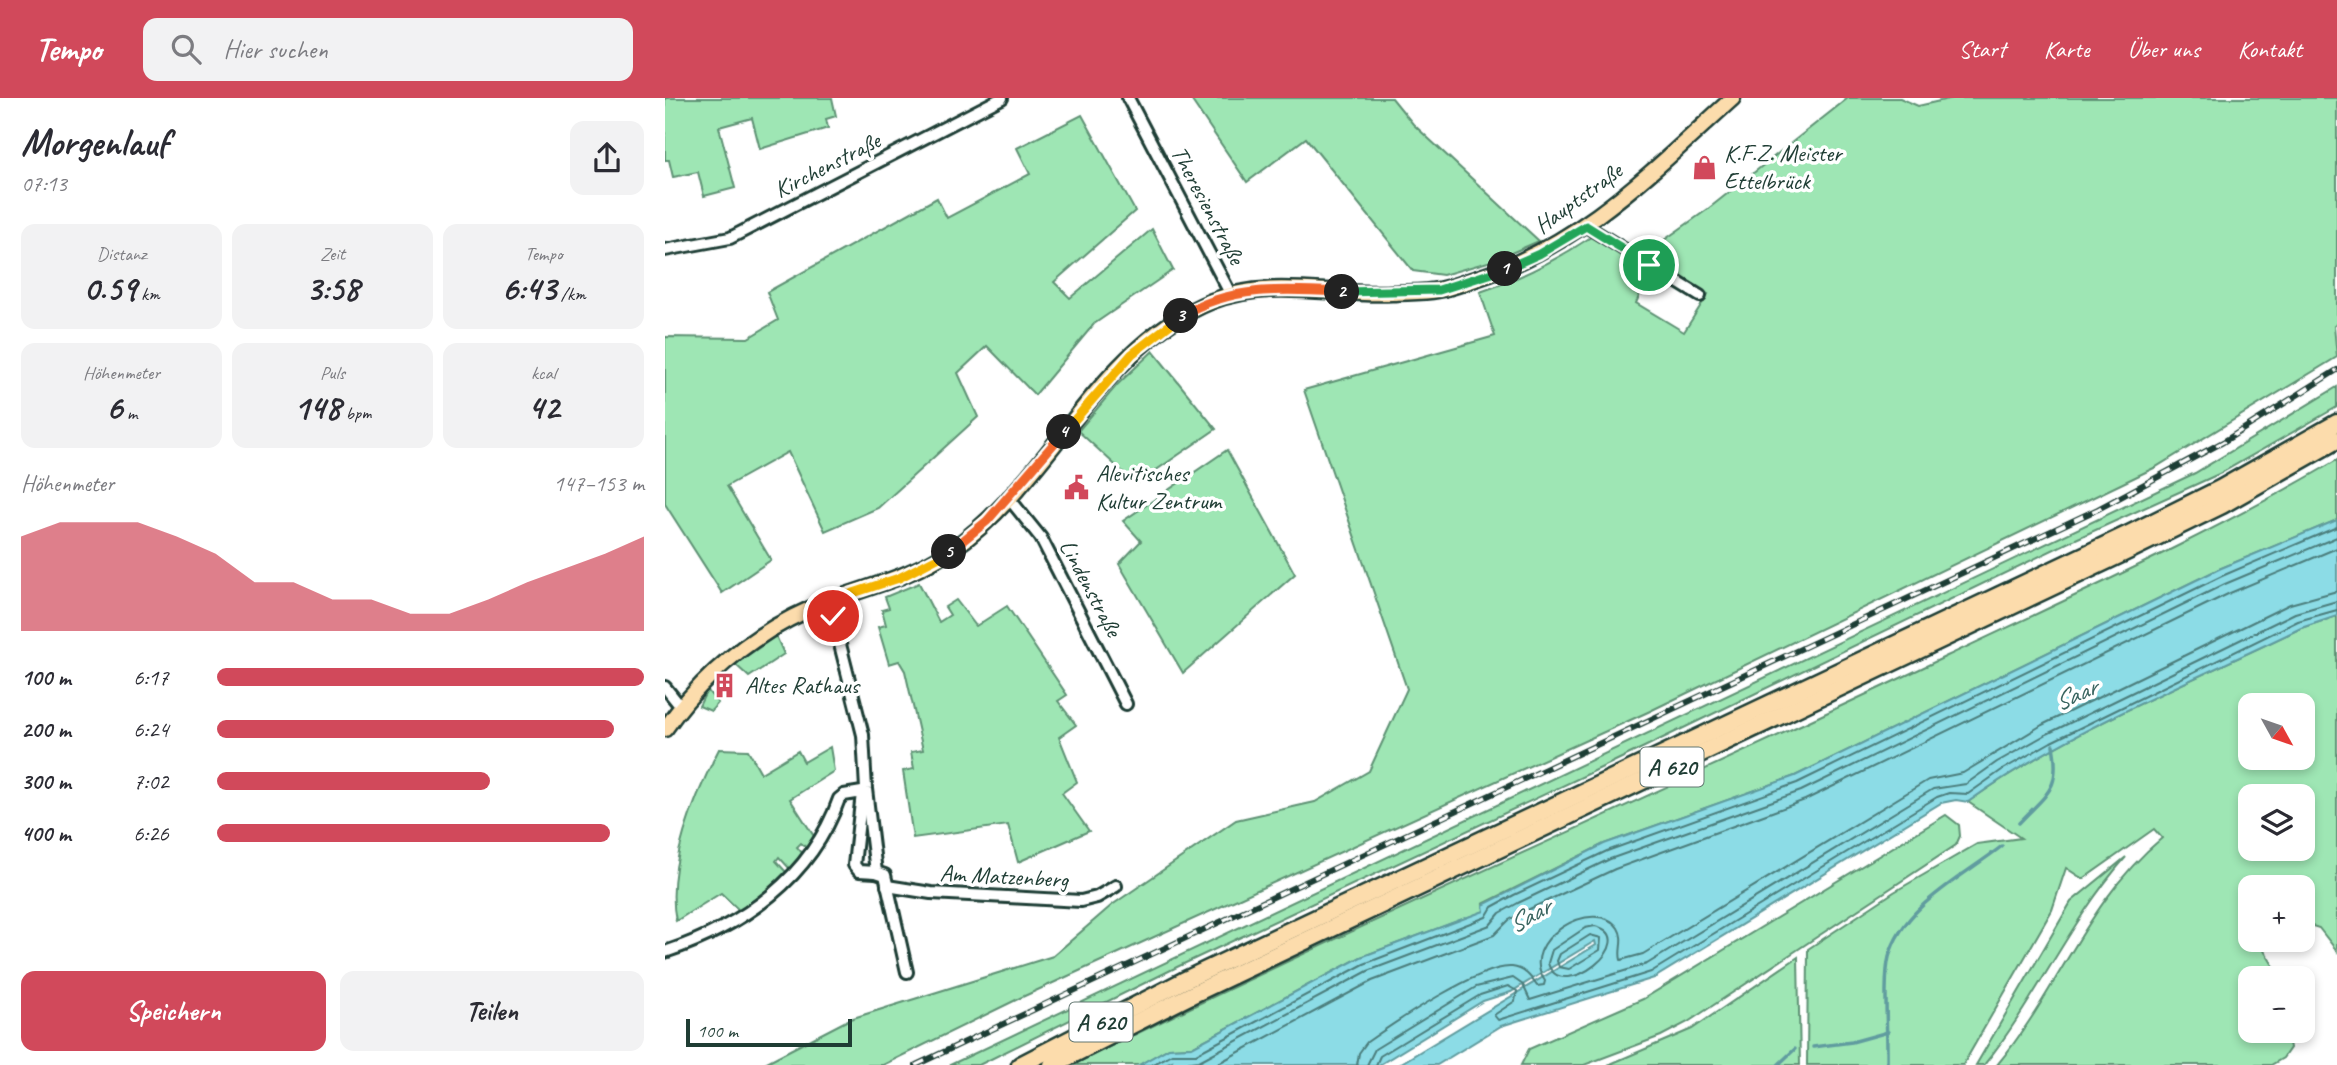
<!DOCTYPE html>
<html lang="de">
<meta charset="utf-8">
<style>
body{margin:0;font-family:Caveat,sans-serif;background:#f2f2f3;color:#2b2b33;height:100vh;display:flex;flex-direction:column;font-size:26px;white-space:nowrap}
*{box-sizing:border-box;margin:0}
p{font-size:23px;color:#7c7c81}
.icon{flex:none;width:38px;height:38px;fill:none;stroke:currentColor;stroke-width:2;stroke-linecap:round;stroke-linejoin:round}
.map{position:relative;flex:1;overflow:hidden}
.drawer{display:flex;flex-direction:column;background:#fff;width:665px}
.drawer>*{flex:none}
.needle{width:46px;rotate:130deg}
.controls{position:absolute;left:1573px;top:595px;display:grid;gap:14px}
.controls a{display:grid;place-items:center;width:77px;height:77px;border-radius:14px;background:#fff;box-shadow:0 4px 10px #0003;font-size:35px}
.scale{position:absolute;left:21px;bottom:18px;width:166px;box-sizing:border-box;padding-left:7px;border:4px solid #1f3d34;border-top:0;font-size:19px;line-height:24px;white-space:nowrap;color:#1f3d34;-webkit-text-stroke:5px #fff;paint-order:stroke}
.pin{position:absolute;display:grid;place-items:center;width:60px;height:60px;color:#fff;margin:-30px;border:4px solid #fff;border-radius:50%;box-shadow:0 2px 7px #0007}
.km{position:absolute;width:35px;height:35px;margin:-18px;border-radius:50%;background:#222;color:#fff;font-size:19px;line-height:35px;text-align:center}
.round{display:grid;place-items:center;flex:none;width:74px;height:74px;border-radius:14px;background:#f2f2f3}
.overview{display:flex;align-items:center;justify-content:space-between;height:119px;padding:0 21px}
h1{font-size:38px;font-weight:600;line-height:52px}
.metrics{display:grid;grid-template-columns:repeat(3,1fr);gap:10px;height:119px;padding:7px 21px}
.metrics div{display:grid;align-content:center;border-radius:14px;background:#f2f2f3;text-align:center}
.metrics b{font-size:35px;font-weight:600}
.metrics small{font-size:19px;font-weight:400}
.metrics p{font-size:19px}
.chart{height:196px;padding:14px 21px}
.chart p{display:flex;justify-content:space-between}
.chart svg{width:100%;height:126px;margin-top:7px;fill:#d1495b;opacity:.7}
.primary-button{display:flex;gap:14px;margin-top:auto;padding:14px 21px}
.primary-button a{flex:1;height:80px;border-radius:14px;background:#d1495b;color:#fff;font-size:28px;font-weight:600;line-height:80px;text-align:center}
.primary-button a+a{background:#f2f2f3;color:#2b2b33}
ul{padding:0 21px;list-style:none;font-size:23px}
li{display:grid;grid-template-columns:112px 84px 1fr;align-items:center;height:52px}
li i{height:18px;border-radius:9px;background:#d1495b}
header{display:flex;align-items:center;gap:42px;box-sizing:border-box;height:98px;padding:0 35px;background:#d1495b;color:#fff}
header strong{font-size:33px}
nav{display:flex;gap:38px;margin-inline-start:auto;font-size:24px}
.search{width:490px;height:63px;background:#f2f2f3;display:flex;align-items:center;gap:18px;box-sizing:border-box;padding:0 24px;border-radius:14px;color:#7c7c81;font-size:26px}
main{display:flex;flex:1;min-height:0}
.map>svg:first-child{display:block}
</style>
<header>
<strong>Tempo</strong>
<div class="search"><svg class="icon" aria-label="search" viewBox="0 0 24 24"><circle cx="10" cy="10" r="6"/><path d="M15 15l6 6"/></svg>Hier suchen</div>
<nav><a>Start</a><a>Karte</a><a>Über uns</a><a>Kontakt</a></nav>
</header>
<main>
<section class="drawer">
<div class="overview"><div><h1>Morgenlauf</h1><p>07:13</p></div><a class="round"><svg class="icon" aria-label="share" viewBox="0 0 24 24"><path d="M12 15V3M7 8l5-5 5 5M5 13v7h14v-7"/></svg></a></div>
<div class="metrics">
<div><p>Distanz</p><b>0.59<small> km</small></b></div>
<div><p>Zeit</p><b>3:58</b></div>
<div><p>Tempo</p><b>6:43<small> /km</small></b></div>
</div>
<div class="metrics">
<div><p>Höhenmeter</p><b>6<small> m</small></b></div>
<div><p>Puls</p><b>148<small> bpm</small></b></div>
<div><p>kcal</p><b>42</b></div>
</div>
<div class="chart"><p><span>Höhenmeter</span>147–153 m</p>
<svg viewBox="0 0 160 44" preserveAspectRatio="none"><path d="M0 44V11L10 6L20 6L30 6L40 11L50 17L60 27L70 27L80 33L90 33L100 38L110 38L120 33L130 27L140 22L150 17L160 11V44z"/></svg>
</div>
<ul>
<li><b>100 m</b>6:17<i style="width:100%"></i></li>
<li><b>200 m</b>6:24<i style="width:93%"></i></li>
<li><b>300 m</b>7:02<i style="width:64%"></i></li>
<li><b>400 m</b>6:26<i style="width:92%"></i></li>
</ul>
<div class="primary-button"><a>Speichern</a><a>Teilen</a></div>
</section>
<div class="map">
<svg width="1672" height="967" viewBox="0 0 1672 967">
<rect width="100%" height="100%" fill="#fff"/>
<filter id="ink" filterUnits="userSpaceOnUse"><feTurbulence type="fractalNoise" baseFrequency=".0143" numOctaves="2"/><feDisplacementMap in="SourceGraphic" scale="14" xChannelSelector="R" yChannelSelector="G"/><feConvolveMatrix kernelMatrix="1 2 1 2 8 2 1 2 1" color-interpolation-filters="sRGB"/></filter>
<g filter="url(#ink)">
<g fill="#9ee6b4" stroke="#5e9274" stroke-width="2" fill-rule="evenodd">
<polygon points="0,0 167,0 171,18 161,21 163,30 95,51 87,20 54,29 70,90 39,98 33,74 8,79 4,62 0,62"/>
<polygon points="525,0 727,0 748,26 874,143 830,162 778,177 748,173 641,40 582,84"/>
<path d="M1183,0H1235L1253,8L1288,0H1672V226L1669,228L1672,259L1491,369L983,614L355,900L218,967H96L185,921L388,858L447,807L571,722L650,704L704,673L742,591L639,292L830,238L815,194C857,180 892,162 929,137L972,165L979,187L971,205L1019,234L1043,196L978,157L1043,111Z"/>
<polygon points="417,17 470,113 389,184 405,200 487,131 508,172 429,226 370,297 322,248 293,275 313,319 213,410 160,433 123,354 62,388 106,462 57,495 0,406 0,239 83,240 113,222 102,194 272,100 282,120 365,76 352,50"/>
<polygon points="488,253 551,331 471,386 413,333 452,287"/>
<polygon points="1672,289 1672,309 1556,375 1402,445 942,667 512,869 314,967 285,967 1530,375"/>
<polygon points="562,352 630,476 518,575 454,466 476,443 458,423"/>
<path d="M1672,362V422L1554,471L1130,678L939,746L818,806L820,813L696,859L527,949L504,950L474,967H408C696,824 992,697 1282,558C1413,496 1547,436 1672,362Z"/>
<polygon points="254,485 274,524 285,517 280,509 291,502 311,528 342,508 402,597 393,603 411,627 394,639 412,684 397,695 424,733 353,764 343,727 248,740 238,673 249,671 246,654 258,652 240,573 234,563 224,566 213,529 221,527 217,512 224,510 220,499"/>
<path d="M1672,518V853L1654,830L1638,825V789H1586V842H1608L1602,843L1598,851L1616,880H1586V933H1622L1625,950L1618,960L1606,967H1332C1393,894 1422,802 1497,740L1489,731L1418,781L1401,770L1387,812L1298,967H1142L1143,851L1229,794L1312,746L1356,740L1303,704C1403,632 1526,584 1636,530ZM1586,607H1638V660H1586ZM1586,698H1638V751H1586Z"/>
<polygon points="111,538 119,556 84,579 70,566"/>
<polygon points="42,592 53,605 46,613 34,608"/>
<path d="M165,649L169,673L125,701L152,743L144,752L136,745L132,749L139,757L125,771L114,759L111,763L121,774L77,815L56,795L11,823C0,770 29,700 54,651L83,652L96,675L133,653L139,664Z"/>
<polygon points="1281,717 1294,727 1295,738 1291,747 1023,924 996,938 919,967 856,967 864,951 978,901"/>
<path d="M1461,759C1405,822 1372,901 1319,967H1311L1406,804Z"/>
<polygon points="1133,859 1135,967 943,967 1027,931"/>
</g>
<path fill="#8cdce6" stroke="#609c9f" stroke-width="2" d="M1672,422V518L1636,530C1525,584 1403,632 1303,704L1291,702L1276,705L989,880L836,928L772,967H733L931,847L930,843L846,894L818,903L714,967H506L507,963L498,967H474L504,950L527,949L696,859L819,813L818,807L939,746L1130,678L1554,471Z"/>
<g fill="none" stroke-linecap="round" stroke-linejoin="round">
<g stroke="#4b7d7b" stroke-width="2">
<path d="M930,828C980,840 895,908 883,865L887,852L920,830Z"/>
<polygon points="925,837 936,840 935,852 904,871 894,869 892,863 895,856"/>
<polyline points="487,967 507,956 531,956 699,866 821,819 827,809 849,797 942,753 1132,685 1557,478 1672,429"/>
<polyline points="505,967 534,963 703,873 825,827 835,815 853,805 945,761 1136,693 1560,486 1672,439"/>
<polyline points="550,967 707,883 829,837 844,822 858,814 950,771 1140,702 1565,495 1672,450"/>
<path d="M692,967L694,955L702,944C729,925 816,866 847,869C859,870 866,879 872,888L879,887L880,883C851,843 931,797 953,830C960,841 953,852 956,862L978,856L1263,682L1298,675L1377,627L1625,506L1672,493"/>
<polyline points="702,967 710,951 811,889 848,880 858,887 865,902 982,866 1268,691 1301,686 1332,664 1382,636 1630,515 1672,503"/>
<polyline points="711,967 715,958 815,897 843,888 852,893 850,903 829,917 833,922 986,874 1272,699 1284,695 1303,696 1337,672 1386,644 1633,523 1672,512"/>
</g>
<g stroke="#609c9f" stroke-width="3.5">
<path d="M1354,725C1382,695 1396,692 1388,647"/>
<polyline points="1148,949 1187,944 1223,934"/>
<polyline points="1113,967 1130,951"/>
<path d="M1222,967C1223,939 1218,883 1224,859C1237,808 1298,779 1337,748"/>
</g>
<defs>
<g id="minor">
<polyline points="463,0 566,197"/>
<polyline points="921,128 1035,198"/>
<polyline points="0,152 65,140 337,0"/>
<polyline points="343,399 376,440 461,606"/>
<polyline points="164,503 198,637 201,691 211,774 220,777 242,874"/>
<polyline points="0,589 16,609"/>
<polyline points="197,695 189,767 194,773 211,774"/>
<polyline points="222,788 266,795 416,803 432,799 451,788"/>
<path d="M0,854C78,828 146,780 174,701L179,697L197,694"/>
</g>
<path id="major" d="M0,631C42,571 97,528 167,502C207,488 250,477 286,452C386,384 431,250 547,203C604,180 668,198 727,195C742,194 758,195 773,192C785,190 798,185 810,181C917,147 987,73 1068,0"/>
<g id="highway">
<polyline points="355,967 518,883 1466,435 1555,391 1672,325"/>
<polyline points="387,967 526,897 1469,450 1557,407 1672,342"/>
</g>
</defs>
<use href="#minor" stroke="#1f3d34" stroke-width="16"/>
<use href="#major" stroke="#1f3d34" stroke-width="19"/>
<use href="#highway" stroke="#1f3d34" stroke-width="21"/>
<use href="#minor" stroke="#fff" stroke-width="10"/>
<use href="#major" stroke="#fcdcac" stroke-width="14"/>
<use href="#highway" stroke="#fcdcac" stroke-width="16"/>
<defs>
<polyline id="rail" points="251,967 1433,411 1558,344 1672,272"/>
</defs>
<use href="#rail" stroke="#1f3d34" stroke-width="6"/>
<use href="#rail" stroke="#fff" stroke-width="3.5" stroke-dasharray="10" stroke-linecap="butt"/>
</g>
</g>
<g fill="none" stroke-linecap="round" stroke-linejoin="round" filter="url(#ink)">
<defs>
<polyline id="split-1" points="840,171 874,156 921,128 984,167"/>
<polyline id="split-2" points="677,194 774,192 840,171"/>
<path id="split-3" d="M516,218C565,187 622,191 677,194"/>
<polyline id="split-4" points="399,334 467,256 516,218"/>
<polyline id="split-5" points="284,454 322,423 399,334"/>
<polyline id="split-6" points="168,518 164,503 234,480 284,454"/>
</defs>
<use href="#split-1" stroke="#fff" stroke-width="14"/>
<use href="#split-2" stroke="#fff" stroke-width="14"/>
<use href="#split-3" stroke="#fff" stroke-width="14"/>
<use href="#split-4" stroke="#fff" stroke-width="14"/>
<use href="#split-5" stroke="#fff" stroke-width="14"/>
<use href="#split-6" stroke="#fff" stroke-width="14"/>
<use href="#split-1" stroke="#22a559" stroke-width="9"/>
<use href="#split-2" stroke="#22a559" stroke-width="9"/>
<use href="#split-3" stroke="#f0652b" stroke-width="9"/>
<use href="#split-4" stroke="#f5b400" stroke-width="9"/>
<use href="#split-5" stroke="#f0652b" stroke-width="9"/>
<use href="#split-6" stroke="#f5b400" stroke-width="9"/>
</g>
<defs>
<symbol id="shop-bare" viewBox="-9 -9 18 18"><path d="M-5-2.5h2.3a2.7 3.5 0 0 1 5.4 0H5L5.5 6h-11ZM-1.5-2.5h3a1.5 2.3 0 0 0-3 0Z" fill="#d1495b" stroke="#fff" stroke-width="2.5" paint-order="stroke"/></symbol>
<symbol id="civic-bare" viewBox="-9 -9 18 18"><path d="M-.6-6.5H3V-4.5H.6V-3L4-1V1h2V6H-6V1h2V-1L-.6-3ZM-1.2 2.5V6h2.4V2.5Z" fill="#d1495b" stroke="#fff" stroke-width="2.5" paint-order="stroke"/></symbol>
<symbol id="building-bare" viewBox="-9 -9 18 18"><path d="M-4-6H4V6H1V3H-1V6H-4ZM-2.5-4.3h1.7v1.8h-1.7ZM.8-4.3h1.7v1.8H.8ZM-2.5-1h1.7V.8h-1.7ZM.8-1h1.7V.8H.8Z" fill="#d1495b" stroke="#fff" stroke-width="2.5" paint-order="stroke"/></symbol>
</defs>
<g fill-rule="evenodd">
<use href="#shop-bare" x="1022" y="52" width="35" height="35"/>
<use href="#civic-bare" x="394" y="372" width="35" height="35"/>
<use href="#building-bare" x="42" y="570" width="35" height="35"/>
</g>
<g text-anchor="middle" stroke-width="7" stroke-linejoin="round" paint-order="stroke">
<g fill="#fff" stroke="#627771" stroke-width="2">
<rect x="975.5" y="649.5" width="63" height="39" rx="5"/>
<rect x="404.5" y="904.5" width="63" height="39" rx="5"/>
</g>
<g font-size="23" font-weight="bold" fill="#1f3d34">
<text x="1007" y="677">A 620</text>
<text x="436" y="932">A 620</text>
</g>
<g font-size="24" fill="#1f3d34" stroke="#fff" text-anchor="start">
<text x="1059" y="63">K.F.Z. Meister<tspan x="1059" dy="28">Ettelbrück</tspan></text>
<text x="431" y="383">Alevitisches<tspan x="431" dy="28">Kultur Zentrum</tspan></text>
<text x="80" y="595">Altes Rathaus</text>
</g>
<g font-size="24" fill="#1f3d34" stroke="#fff">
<text transform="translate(162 67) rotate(-27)" y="8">Kirchenstraße</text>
<text transform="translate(913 100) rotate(-36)" y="8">Hauptstraße</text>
<text transform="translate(543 107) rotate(62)" y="8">Theresienstraße</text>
<text transform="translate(426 490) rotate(62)" y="8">Lindenstraße</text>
<text transform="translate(339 778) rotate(3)" y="8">Am Matzenberg</text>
</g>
<g font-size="26" font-style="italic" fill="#3a6560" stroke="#fff">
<text transform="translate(1410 596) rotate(-24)" y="9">Saar</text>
<text transform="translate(864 817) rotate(-29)" y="9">Saar</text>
</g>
</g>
</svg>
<div class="controls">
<a><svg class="needle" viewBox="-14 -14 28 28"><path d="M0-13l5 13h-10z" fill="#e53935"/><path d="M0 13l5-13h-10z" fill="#7c7c81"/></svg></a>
<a><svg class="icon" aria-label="layers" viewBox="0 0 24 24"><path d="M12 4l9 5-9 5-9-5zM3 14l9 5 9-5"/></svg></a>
<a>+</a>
<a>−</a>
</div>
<div class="scale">100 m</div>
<div class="pin" style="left:984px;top:167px;background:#1e9e55"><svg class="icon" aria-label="arrive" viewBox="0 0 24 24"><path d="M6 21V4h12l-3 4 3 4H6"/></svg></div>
<div class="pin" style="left:168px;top:518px;background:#d93025"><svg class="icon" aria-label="check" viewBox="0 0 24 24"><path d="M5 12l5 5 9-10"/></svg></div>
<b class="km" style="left:840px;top:171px">1</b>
<b class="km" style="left:677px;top:194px">2</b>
<b class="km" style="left:516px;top:218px">3</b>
<b class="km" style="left:399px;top:334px">4</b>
<b class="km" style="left:284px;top:454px">5</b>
</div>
</main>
